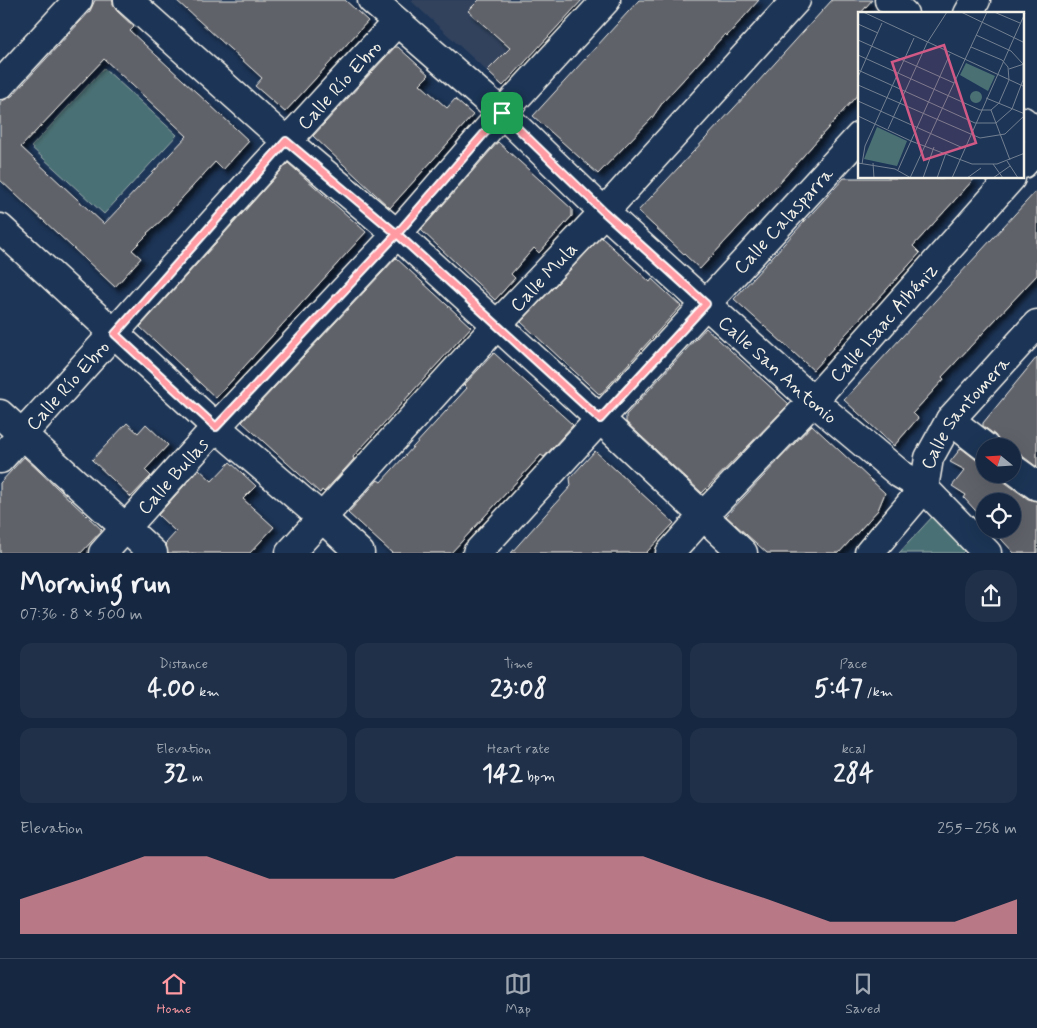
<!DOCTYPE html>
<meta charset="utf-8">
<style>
body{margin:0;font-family:Mynerve,sans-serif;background:#1f3048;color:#f1f3f6;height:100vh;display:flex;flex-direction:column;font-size:19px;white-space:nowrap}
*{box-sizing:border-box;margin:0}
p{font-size:16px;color:#9ea6b1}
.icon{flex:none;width:28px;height:28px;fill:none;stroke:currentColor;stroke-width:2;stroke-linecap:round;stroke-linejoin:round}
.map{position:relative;height:553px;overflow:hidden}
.sheet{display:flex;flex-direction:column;background:#162841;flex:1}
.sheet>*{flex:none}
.needle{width:32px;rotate:288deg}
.controls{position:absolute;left:976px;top:438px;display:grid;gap:10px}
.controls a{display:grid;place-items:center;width:45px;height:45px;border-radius:50%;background:#162841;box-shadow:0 5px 20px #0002,0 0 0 1px #35445a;font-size:25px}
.pin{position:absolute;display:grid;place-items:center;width:42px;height:42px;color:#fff;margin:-21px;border-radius:10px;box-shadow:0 2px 8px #0006}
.round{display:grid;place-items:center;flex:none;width:52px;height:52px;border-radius:20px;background:#1f3048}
.head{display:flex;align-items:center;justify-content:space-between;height:85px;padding:0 20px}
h1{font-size:28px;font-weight:800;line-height:38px}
.figures{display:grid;grid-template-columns:repeat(3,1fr);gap:8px;height:85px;padding:5px 20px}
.figures div{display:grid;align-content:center;border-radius:12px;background:#1f3048;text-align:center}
.figures b{font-size:25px;font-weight:800}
.figures small{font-size:14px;font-weight:400}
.figures p{font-size:14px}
.chart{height:140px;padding:10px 20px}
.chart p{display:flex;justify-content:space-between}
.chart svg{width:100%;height:90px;margin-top:5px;fill:#ff9aa2;opacity:.7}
.dock{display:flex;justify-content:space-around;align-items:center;height:70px;border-top:1px solid #35445a;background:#162841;font-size:14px;color:#9ea6b1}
.dock a{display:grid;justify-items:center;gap:2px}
.dock .active{color:#ff9aa2}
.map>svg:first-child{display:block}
</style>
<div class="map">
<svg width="1037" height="553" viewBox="0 0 1037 553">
<defs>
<filter id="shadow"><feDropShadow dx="4.5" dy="4.5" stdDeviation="2.5" flood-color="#0009"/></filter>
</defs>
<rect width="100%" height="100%" fill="#1d3557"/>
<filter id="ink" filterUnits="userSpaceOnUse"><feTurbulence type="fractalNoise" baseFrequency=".02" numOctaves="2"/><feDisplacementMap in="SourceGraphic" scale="10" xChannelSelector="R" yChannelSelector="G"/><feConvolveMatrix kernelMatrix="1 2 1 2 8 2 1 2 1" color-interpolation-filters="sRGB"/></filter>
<g filter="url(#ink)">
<polygon fill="#31425d" points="410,0 582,0 503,86"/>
<g fill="#4a7074" stroke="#9fb0ae">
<polygon points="104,68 177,135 104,214 31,147"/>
<polygon points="933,516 968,547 962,553 899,553"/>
</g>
<g fill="#60626a" stroke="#f4f1e8" fill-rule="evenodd" filter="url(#shadow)">
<path d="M95,0H113V5L117,11L134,27L130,31L249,141L223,170L215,162L161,221L147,233L148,234L132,250L141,258L115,287L0,180V102L12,96L90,11ZM104,59L187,136L104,224L21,147Z"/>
<polygon points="176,0 345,0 368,21 285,112 255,86 262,78"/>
<polygon points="479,0 582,0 503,86 487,71 510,48 468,11"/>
<polygon points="639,0 759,0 727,36 725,34 663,102 652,118 598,174 533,116"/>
<polygon points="832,0 872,0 860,14 860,92 780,182 700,269 638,211 747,94"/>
<polygon points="395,47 398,47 429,75 420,84 447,108 455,99 473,115 390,208 313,136"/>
<polygon points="498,142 572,209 572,216 539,253 534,248 511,274 515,278 495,300 421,230"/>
<polygon points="288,163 366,232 216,398 140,327"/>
<polygon points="844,178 975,178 913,246 920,253 813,370 734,299"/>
<polygon points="1037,190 1037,275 942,377 944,379 913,413 918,418 894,446 844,400"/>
<polygon points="601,237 650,282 652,279 681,306 600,395 521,322"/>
<polygon points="396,258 471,327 353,457 354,459 324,492 322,490 320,493 242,422"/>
<polygon points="706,328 789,404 702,493 626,422 626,415"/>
<polygon points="494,353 573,425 544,457 541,455 451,553 392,553 348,513 378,480 381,482 436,422 467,388 464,385"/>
<polygon points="1037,357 1037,467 1021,455 1012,453 1012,446 1000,446 999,441 995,435 983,426 983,423"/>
<polygon points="127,423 138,433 146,424 168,445 145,470 151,476 131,497 92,460"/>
<polygon points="812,425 885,493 878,510 839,553 767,553 726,516"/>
<polygon points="961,448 975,459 984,464 985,462 985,474 998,474 1003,481 1028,499 1037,501 1037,553 1014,553 992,529 1012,529 1012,501 985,501 985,521 964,498 966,495 952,486 965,470 950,462"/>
<polygon points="595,451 674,523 646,553 511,553 571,486 570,478"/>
<polygon points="24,457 102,530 81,553 0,553 0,483"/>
<polygon points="230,462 256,486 243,499 274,527 250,553 168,553 165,544 176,532 158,515 199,469 212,481"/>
</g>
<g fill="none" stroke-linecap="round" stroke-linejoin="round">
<defs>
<g id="minor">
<polyline points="128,0 286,141 397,234 600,419 743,553"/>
<path id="s1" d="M372,0L502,113L604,212L813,401L900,474L924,488L987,553"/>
<polyline points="889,0 904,14"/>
<polyline points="968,14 976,0"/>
<polyline points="0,85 78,0"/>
<polyline points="1023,121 1037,133"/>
<polyline points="1023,164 1037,148"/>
<polyline points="0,228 216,427 321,517 360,553"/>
<polyline points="0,414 153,553"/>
<polyline points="950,420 985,447"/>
<path id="s2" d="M0,459C132,314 262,166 396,23"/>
<polyline points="1012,468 1037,486"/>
<path id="s3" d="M924,488L929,458L950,420L1037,324"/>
<path id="s4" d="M103,553L216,427L397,234L502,113L606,0"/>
<path id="s5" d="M290,553L496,326L604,212L796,0"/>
<path id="s6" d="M477,553L860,136"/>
<path id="s7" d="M670,553L703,516L813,401L1011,178"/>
<polyline points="869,553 924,488"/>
</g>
</defs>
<use href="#minor" stroke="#f4f1e8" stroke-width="31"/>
<use href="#minor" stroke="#1d3557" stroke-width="28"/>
</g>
</g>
<g fill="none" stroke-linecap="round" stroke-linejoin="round" filter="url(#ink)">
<defs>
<polyline id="route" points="502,113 397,234 216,427 115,334 286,141 397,234 600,419 706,304 604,212 502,113"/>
</defs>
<use href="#route" stroke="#fff" stroke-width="10"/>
<use href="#route" stroke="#ff9aa2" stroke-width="6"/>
</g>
<g text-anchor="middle" stroke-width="5" stroke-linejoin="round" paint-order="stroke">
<g font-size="19" fill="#f4f1e8" stroke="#1d3557">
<text dy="7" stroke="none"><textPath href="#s2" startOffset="505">Calle Río Ebro</textPath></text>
<text dy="7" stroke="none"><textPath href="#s6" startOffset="452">Calle Calasparra</textPath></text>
<text dy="7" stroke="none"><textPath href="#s5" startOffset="375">Calle Mula</textPath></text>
<text dy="7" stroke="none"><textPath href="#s7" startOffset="314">Calle Isaac Albéniz</textPath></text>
<text dy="7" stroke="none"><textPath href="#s1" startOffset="549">Calle San Antonio</textPath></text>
<text dy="7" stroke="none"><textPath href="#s2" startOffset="100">Calle Río Ebro</textPath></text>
<text dy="7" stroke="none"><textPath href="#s3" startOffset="88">Calle Santomera</textPath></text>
<text dy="7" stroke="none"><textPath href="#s4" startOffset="104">Calle Bullas</textPath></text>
</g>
</g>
<g transform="translate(858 12)">
<rect width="166" height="166" fill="#1d3557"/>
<path d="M108,51L137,64L130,79L102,63ZM112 85a6 6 0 1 1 12 0a6 6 0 1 1-12 0ZM19,115L49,129L39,154L6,147Z" fill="#4a7074"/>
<path fill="none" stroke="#738091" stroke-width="1" d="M5,0L167,75M103,0L167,31M136,0L162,11M0,12L20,21M0,28L96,71M0,43L122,98H133L141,91L151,68L150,55L144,48L113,35M151,57L166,52M0,58L117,111H138L154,97L165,68V52L153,39L118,23M0,65L24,11M0,73L122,126L147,122L167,103M128,86L167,102M0,89L105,136M133,98L152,148M0,104L53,129L114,152H139L167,141M30,117L69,31L89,0M149,149L160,166M0,151L37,157L53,166M15,151L16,166M4,152L7,134L56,26M135,152L145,166M40,158L92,42M52,166L129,0M65,166L76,135M79,166L88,141M94,166L167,1M109,166L123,156M135,166L152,154"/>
<path fill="#d15985" fill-opacity="0.15" stroke="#d15985" stroke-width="2.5" d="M86,33L118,131L66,148L34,50Z"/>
<rect width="166" height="166" fill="none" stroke="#f4f1e8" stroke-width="2.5"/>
</g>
</svg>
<div class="controls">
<a><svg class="needle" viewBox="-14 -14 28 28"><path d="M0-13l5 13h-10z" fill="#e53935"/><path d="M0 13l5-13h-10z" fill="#9ea6b1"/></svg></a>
<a><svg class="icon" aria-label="locate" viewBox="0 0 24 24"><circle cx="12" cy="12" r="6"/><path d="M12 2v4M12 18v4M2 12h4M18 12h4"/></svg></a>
</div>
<div class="pin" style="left:502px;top:113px;background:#1e9e55"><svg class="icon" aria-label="arrive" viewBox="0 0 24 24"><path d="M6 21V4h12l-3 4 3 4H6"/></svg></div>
</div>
<section class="sheet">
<div class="head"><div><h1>Morning run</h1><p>07:36 · 8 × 500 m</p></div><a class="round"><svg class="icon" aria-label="share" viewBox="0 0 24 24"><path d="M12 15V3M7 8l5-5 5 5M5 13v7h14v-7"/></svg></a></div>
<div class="figures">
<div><p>Distance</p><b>4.00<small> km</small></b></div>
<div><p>Time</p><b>23:08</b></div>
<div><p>Pace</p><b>5:47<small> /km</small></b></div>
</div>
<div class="figures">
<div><p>Elevation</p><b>32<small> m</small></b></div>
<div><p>Heart rate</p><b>142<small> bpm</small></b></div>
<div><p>kcal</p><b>284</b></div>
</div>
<div class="chart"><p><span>Elevation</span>255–258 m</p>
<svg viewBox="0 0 160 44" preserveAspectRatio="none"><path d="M0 44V27L10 17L20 6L30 6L40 17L50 17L60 17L70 6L80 6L90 6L100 6L110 17L120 27L130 38L140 38L150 38L160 27V44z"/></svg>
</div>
</section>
<nav class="dock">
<a class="active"><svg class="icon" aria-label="home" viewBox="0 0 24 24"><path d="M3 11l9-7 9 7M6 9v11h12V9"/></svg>Home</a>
<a><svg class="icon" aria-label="map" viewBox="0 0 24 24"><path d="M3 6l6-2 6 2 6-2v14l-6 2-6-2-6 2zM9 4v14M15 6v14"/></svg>Map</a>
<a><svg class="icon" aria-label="saved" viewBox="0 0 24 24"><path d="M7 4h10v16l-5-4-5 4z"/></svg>Saved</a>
</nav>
